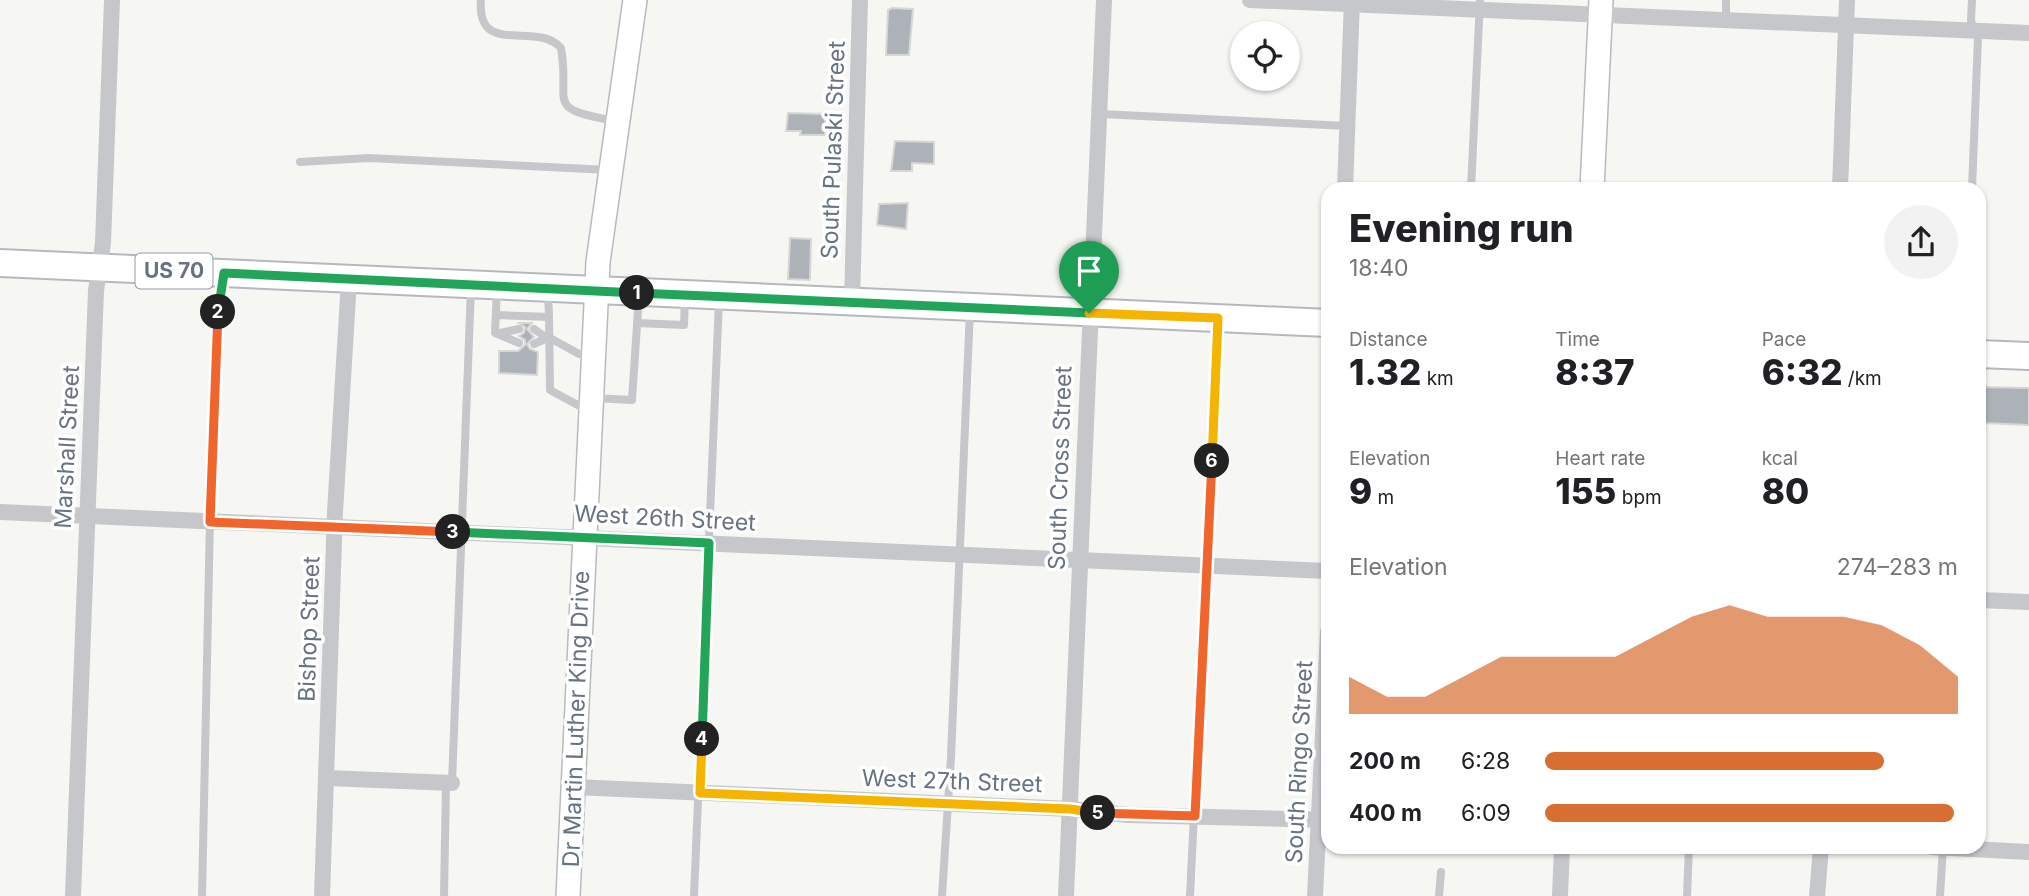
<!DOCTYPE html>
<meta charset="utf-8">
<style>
body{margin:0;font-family:Inter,sans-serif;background:#f2f2f2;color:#202124;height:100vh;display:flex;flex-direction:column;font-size:26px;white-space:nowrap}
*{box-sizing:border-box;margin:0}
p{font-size:23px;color:#757577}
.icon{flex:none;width:38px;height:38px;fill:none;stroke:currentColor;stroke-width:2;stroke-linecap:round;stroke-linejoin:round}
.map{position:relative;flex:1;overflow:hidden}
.sheet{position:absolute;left:1321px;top:182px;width:665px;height:672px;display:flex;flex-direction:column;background:#fff;border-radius:21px;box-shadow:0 2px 5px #0004}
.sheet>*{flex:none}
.buttons{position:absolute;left:1230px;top:21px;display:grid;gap:14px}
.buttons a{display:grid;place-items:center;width:70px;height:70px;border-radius:50%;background:#fff;box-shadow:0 2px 5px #0004;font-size:35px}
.pin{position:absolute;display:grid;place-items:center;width:60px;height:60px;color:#fff;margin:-72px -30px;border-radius:50% 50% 50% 0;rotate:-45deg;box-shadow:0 0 7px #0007}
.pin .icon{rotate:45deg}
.km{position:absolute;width:35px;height:35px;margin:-18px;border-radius:50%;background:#222;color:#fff;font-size:19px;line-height:35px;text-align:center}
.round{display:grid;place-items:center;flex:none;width:74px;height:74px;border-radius:37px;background:#f2f2f2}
.head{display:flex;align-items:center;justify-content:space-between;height:119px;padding:0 28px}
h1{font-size:38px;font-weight:800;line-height:52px}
.figures{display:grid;grid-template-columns:repeat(3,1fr);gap:10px;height:119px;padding:7px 28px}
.figures div{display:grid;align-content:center}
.figures b{font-size:35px;font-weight:800}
.figures small{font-size:19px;font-weight:400}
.figures p{font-size:19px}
.chart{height:196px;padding:14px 28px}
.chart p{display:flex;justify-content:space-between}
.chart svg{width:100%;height:126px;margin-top:7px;fill:#d86e31;opacity:.7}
ul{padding:0 28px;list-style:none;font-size:23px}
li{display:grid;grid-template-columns:112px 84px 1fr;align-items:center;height:52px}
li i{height:18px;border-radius:9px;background:#d86e31}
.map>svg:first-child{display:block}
</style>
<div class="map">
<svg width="2029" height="896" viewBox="0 0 2029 896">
<rect width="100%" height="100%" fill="#f6f6f3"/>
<g fill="#adb2b9" stroke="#d7d8d6" stroke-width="2">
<polygon points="892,8 913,9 909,55 886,55 888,10"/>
<polygon points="788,113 825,114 825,135 800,135 801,131 786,131"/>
<polygon points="895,141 934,142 934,164 912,163 912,171 891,171"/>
<polygon points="908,203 906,229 877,225 879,204"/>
<polygon points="790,238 811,239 810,280 788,279"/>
<polygon points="519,323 532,323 527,329 534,337 527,344 530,349 538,352 537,375 499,373 499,351 518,351 525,345 525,340 519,336 524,333 525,327"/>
<polygon points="1985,387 2029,388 2029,425 1983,423"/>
</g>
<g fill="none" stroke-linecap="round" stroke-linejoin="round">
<defs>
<g id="secondary">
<polyline points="1592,189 1601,0"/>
<polyline points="568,896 598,262 635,0"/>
</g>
<g id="primary">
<polyline points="0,263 1328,323"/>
<polyline points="1979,354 2029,356"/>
</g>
</defs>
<use href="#secondary" stroke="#b7babf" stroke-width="26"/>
<use href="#primary" stroke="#b5b8bc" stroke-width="30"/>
<g stroke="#c5c7cb" stroke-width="8">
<path d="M481,0C476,58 537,20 561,48C571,105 542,108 616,121"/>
<polyline points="1972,0 1971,21 1978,38 1972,189"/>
<polyline points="1726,22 1726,0"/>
<polyline points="1100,114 1348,126"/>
<polyline points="300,162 369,158 609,170"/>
<polyline points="1471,189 1480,0"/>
<polyline points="497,288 495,333 519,343"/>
<polyline points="548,292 549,317"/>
<polyline points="496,315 549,317 550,390 587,410"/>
<polyline points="637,323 684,325 685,298"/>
<polyline points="500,333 519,329"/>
<polyline points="550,338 579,354 592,355"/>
<polyline points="534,344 547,338 534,329"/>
<polyline points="593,398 632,400 639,295"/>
<polyline points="452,783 471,287"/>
<polyline points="202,896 211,473 218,305 223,276"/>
<polyline points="444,896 446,783"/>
<polyline points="694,896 719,300"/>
<polyline points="942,896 951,757 970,309"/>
<polyline points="1190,896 1218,322"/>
<polyline points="1439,896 1441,872"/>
<polyline points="1687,896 1689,847"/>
<polyline points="1940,896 1943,847"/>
</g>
<g stroke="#c5c7cb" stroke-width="16">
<polyline points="1250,0 2029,33"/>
<polyline points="1345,189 1352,0"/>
<polyline points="1840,189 1847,0"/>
<polyline points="852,302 860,0"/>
<polyline points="0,512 1328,571"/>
<polyline points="1979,600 2029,602"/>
<polyline points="327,778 452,783"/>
<polyline points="574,787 1070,809 1128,815 1328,820"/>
<polyline points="1932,847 2029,852"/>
<polyline points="73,896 96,291 103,243 112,0"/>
<polyline points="322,896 335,512 349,280"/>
<polyline points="1066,896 1104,0"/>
<polyline points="1315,896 1328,631"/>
<polyline points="1560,896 1562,847"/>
<polyline points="1817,896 1821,847"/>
</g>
<use href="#secondary" stroke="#fff" stroke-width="23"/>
<use href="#primary" stroke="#fff" stroke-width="26"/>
</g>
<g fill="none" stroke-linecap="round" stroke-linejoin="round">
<defs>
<polyline id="split-1" points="637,293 1089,313"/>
<polyline id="split-2" points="218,312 224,273 637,293"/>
<polyline id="split-3" points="218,312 210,522 453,532"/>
<polyline id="split-4" points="453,532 709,543 702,739"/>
<polyline id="split-5" points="702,739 700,793 1070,809 1098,813"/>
<polyline id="split-6" points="1098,813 1195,816 1212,461"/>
<polyline id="split-7" points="1089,313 1218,318 1212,461"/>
</defs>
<use href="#split-1" stroke="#fff" stroke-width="14"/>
<use href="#split-2" stroke="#fff" stroke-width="14"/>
<use href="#split-3" stroke="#fff" stroke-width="14"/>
<use href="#split-4" stroke="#fff" stroke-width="14"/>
<use href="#split-5" stroke="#fff" stroke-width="14"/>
<use href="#split-6" stroke="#fff" stroke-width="14"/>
<use href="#split-7" stroke="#fff" stroke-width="14"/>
<use href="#split-1" stroke="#22a559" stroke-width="9"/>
<use href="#split-2" stroke="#22a559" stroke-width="9"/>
<use href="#split-3" stroke="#f0652b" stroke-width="9"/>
<use href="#split-4" stroke="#22a559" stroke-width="9"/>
<use href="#split-5" stroke="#f5b400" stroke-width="9"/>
<use href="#split-6" stroke="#f0652b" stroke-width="9"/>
<use href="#split-7" stroke="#f5b400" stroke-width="9"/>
</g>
<g text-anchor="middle" stroke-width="7" stroke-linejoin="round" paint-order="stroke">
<rect fill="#fff" stroke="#959ca8" stroke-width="2" x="135.5" y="253.5" width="77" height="35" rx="5"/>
<g font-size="21" font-weight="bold" fill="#677282">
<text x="174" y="278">US 70</text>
</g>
<g font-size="23" fill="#677282" stroke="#fff">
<text transform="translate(833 150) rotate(-88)" y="8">South Pulaski Street</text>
<text transform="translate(67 447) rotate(-87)" y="8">Marshall Street</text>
<text transform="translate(1060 468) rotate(-88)" y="8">South Cross Street</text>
<text transform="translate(665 518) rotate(3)" y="8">West 26th Street</text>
<text transform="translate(309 629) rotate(-88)" y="8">Bishop Street</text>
<text transform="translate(576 719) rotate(-88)" y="8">Dr Martin Luther King Drive</text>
<text transform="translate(1299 762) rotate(-87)" y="8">South Ringo Street</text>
<text transform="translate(952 781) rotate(2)" y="8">West 27th Street</text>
</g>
</g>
</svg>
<div class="buttons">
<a><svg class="icon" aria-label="locate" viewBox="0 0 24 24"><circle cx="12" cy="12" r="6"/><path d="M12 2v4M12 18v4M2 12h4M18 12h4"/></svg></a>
</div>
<div class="pin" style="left:1089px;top:313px;background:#1e9e55"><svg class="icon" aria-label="arrive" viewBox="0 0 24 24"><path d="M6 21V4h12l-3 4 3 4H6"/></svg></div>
<b class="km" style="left:637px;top:293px">1</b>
<b class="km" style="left:218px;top:312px">2</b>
<b class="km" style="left:453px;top:532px">3</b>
<b class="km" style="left:702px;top:739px">4</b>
<b class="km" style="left:1098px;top:813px">5</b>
<b class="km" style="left:1212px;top:461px">6</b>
<section class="sheet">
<div class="head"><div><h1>Evening run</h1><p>18:40</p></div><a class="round"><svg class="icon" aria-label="share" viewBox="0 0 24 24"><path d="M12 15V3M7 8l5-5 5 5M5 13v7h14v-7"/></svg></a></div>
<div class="figures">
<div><p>Distance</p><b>1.32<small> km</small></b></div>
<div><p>Time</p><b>8:37</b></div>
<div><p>Pace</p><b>6:32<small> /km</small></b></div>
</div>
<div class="figures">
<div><p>Elevation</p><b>9<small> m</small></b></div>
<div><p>Heart rate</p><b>155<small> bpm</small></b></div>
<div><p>kcal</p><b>80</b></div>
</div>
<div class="chart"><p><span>Elevation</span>274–283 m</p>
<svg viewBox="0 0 160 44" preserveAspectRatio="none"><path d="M0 44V31L10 38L20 38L30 31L40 24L50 24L60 24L70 24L80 17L90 10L100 6L110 10L120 10L130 10L140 13L150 20L160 31V44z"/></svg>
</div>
<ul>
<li><b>200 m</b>6:28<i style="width:82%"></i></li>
<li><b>400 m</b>6:09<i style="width:99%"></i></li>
</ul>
</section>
</div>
